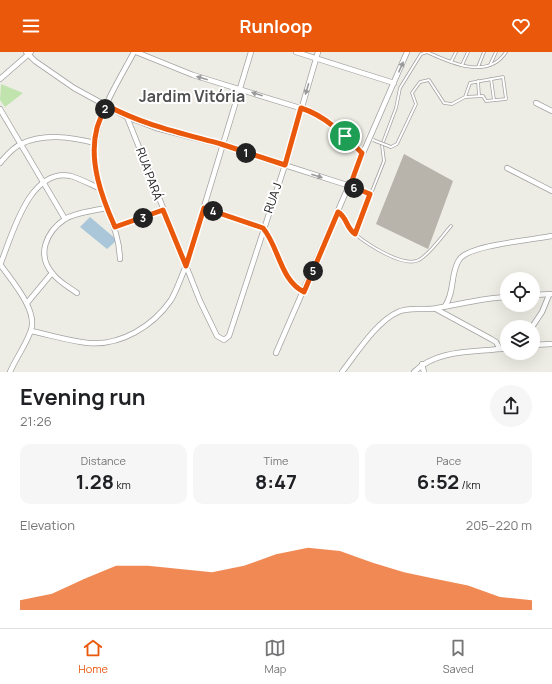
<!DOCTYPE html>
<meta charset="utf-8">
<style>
body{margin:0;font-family:Manrope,sans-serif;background:#f6f6f6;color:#202124;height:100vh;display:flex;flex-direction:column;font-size:15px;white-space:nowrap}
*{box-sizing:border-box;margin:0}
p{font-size:13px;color:#757577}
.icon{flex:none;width:22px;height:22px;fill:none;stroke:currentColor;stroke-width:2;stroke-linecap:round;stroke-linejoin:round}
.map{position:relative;height:320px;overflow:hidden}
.side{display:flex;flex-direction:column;background:#fff;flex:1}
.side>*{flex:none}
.buttons{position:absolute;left:500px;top:220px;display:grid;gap:8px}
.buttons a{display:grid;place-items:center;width:40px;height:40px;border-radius:50%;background:#fff;box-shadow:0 4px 16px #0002;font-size:20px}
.pin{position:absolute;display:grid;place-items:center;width:34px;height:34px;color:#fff;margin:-17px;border:2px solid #fff;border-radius:50%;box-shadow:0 1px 4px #0007}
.km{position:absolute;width:20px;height:20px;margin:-10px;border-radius:50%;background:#222;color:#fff;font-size:11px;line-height:20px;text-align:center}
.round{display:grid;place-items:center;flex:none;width:42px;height:42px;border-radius:21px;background:#f6f6f6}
.headline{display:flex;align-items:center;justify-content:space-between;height:68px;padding:0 20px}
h1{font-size:22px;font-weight:700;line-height:30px}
.metrics{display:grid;grid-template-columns:repeat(3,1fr);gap:6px;height:68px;padding:4px 20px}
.metrics div{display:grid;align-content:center;border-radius:10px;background:#f6f6f6;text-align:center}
.metrics b{font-size:20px;font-weight:700}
.metrics small{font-size:11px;font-weight:400}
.metrics p{font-size:11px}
.chart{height:112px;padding:8px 20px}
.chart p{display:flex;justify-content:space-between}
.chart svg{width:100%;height:72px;margin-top:4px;fill:#ea580c;opacity:.7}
header{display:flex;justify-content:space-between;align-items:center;height:52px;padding:0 20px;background:#ea580c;color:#fff;font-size:18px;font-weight:700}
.tabs{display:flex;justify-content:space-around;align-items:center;height:56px;border-top:1px solid #e0e0e0;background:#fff;font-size:11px;color:#757577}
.tabs a{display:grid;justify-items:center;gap:2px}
.tabs .current{color:#ea580c}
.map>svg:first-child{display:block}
</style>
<header><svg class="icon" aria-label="menu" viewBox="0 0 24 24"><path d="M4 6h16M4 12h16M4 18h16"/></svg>Runloop<svg class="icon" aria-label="heart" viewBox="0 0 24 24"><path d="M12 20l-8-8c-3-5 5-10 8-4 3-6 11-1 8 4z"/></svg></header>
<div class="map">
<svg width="552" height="320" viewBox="0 0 552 320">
<rect width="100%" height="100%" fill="#eeede5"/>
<polygon fill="#c1e4af" points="1,32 23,41 5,55 0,48"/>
<polygon fill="#a9c7d9" points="90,165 117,188 107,197 80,175"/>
<polygon fill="#b8b3ab" points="404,102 453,129 428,197 376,172"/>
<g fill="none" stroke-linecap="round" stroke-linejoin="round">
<defs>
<g id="service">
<polyline points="451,10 456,0"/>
<polyline points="462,13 468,0"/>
<polyline points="490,13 496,0"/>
<polyline points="478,15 484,0"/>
<polyline points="491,27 494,48"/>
<polyline points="478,29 479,44"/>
<polyline points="391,95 397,92 416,52 412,41 420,30 429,28 444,51 452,52 465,45 483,44 486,49 506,47 503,25 470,31 465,45"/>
<polyline points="350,135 370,142"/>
<path d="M339,160C347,165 346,176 355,182"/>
<path d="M451,174C442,184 431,201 419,208C403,216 367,192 355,182L384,109L382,93L396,56L400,36L421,2L427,0C451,11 488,28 506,0"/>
</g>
<g id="minor">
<polyline points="26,0 35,9 74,36 127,65 156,76 222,93 350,134"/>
<polyline points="136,0 193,23 313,60 336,76 362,101"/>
<polyline points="296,0 394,31"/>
<polyline points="0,27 31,0"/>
<polyline points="536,51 552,59"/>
<polyline points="0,57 65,167"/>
<polyline points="127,65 200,249 217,284 224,288 229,284 285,113 318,0"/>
<path d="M0,111C6,104 12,96 21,92C44,81 71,85 95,91"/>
<polyline points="507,116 552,139"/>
<path d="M204,156L263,176C279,195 280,228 304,240"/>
<polyline points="115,175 163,158"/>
<path d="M120,207C119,179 108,164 100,138C83,81 109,47 134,0"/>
<path d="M0,212C11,228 38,258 31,278C26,293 16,306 10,320"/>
<path d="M0,213C12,184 29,115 71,124C80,127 90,132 99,136"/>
<path d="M77,241C69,235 59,230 53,222C36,203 46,180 65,167C76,160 93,159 106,156"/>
<polyline points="533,243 552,242"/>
<polyline points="27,251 52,221"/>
<path d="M445,254C455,240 450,222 459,208C467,193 533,188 552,184"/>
<polyline points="436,257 491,287 496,290 500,297"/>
<polyline points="532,275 542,260 549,243"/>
<path d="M31,279C50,283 69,289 88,291C121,294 153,274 171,248C177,238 181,225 186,214L251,0"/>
<polyline points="533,293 552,292"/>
<polyline points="276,301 407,0"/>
<polyline points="422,312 424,320"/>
<path d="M342,320C356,302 377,269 398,260C410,254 425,259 437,256C461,252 483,246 507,245"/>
<path d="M414,320C439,296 475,301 507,296"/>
</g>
</defs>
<use href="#service" stroke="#a2a2a2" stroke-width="3.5"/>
<use href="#minor" stroke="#a2a2a2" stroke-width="6"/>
<use href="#service" stroke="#fff" stroke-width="2"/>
<use href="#minor" stroke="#fff" stroke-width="4.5"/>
<defs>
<polyline id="service-bridge" points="373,88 391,95"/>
</defs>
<use href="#service-bridge" stroke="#a2a2a2" stroke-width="3.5" stroke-linecap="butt"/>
<use href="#service-bridge" stroke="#fff" stroke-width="2"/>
</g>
<defs><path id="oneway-solid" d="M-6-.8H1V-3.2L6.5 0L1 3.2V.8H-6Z"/></defs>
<g fill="#9a9a9a">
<use href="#oneway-solid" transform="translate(401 15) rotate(-66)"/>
<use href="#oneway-solid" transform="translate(202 26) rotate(-164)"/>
<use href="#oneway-solid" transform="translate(307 37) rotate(107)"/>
<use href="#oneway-solid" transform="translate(257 42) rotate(-163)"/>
<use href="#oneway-solid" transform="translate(317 124) rotate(18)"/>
</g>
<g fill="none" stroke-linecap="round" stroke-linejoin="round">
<defs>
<path id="route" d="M106,53C143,73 181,81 221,92C242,99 264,106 285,113L301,56C326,64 344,83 362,101L350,134L370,142L355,182C346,176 347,165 338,160L304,240C280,228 279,195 263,176L204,156L186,214L163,158L115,175C102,146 88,109 97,76C99,69 103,61 106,53Z"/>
</defs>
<use href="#route" stroke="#fff" stroke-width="8"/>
<use href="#route" stroke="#ea580c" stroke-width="5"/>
</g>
<g text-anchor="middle" stroke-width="4" stroke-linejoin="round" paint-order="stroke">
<g font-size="12" fill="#1e1e1e" stroke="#fff">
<text transform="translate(149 122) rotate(70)" y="4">RUA PARÁ</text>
<text transform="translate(273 146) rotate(-71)" y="4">RUA J</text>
</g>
<g font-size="16" font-weight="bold" fill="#515151" stroke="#fff">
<text x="192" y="50">Jardim Vitória</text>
</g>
</g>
</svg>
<div class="buttons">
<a><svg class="icon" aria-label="locate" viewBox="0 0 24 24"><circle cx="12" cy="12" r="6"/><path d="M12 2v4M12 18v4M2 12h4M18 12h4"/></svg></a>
<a><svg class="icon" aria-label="layers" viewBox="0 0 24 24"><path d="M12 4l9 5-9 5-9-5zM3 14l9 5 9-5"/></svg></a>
</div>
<div class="pin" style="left:345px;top:84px;background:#1e9e55"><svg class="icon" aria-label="arrive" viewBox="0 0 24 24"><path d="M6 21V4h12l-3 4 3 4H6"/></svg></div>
<b class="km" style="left:246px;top:101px">1</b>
<b class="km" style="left:105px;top:57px">2</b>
<b class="km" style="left:143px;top:166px">3</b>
<b class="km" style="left:213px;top:159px">4</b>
<b class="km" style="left:313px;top:219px">5</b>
<b class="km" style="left:354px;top:136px">6</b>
</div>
<section class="side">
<div class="headline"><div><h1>Evening run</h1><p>21:26</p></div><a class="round"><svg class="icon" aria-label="share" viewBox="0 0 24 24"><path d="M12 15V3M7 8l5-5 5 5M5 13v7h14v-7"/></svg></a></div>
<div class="metrics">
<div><p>Distance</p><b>1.28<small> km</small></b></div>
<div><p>Time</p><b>8:47</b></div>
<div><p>Pace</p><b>6:52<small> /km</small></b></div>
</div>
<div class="chart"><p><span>Elevation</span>205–220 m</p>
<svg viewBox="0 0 160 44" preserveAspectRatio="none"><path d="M0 44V38L10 34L20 25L30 17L40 17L50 19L60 21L70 17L80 10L90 6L100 8L110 15L120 21L130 25L140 29L150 36L160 38V44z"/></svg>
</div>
</section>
<nav class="tabs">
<a class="current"><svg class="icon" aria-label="home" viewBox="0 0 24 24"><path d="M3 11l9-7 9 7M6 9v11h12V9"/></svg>Home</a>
<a><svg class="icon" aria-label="map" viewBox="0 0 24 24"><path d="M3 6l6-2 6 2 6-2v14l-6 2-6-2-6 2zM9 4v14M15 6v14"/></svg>Map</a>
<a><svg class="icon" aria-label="saved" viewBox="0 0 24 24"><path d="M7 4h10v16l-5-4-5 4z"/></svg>Saved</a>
</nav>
